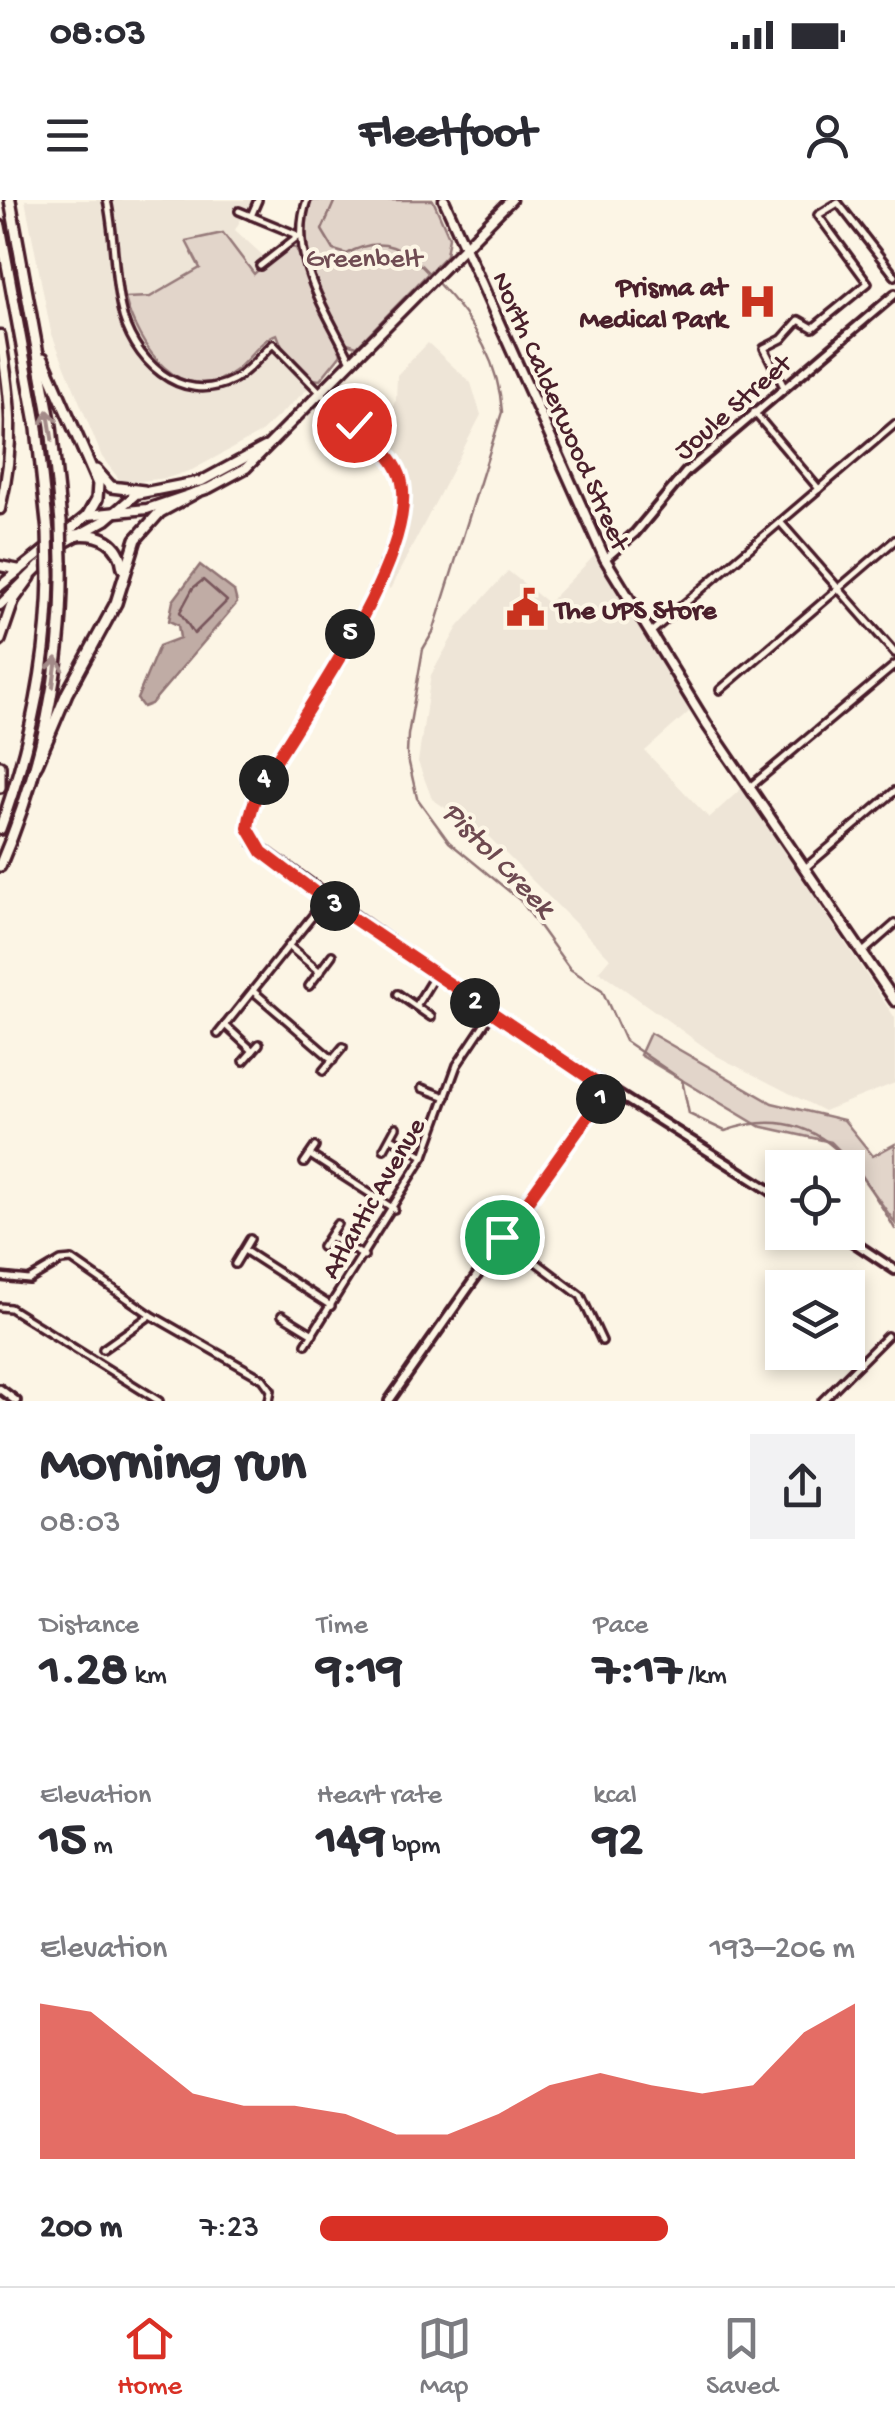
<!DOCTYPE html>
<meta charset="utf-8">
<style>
body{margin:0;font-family:"Gochi Hand",sans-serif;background:#f2f2f3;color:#2b2b33;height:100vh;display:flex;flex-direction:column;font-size:38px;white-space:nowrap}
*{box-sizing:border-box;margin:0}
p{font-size:32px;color:#7c7c81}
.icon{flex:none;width:55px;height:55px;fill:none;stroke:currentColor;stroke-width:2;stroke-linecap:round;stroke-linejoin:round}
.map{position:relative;height:1201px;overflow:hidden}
.side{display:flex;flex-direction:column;background:#fff;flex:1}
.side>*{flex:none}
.controls{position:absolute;left:765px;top:950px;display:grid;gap:20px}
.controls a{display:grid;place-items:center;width:100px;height:100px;border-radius:0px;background:#fff;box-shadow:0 5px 15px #0003;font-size:50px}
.pin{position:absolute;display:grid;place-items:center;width:85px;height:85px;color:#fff;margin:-42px;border:5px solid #fff;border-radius:50%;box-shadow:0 2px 10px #0007}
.km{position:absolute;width:50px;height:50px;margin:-25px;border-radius:50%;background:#222;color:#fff;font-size:28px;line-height:50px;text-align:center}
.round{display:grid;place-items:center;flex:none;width:105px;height:105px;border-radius:0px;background:#f2f2f3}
.summary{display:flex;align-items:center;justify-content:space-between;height:170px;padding:0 40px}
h1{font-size:55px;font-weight:700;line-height:75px}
.figures{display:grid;grid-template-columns:repeat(3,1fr);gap:15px;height:170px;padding:10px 40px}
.figures div{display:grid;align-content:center}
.figures b{font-size:50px;font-weight:700}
.figures small{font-size:28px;font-weight:400}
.figures p{font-size:28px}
.chart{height:280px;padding:20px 40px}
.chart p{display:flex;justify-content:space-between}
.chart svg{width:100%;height:180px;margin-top:10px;fill:#d93025;opacity:.7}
ul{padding:0 40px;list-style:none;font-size:32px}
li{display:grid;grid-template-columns:160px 120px 1fr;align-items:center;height:75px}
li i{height:25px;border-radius:12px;background:#d93025}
.status{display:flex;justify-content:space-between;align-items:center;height:70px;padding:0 50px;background:#fff;direction:ltr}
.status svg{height:28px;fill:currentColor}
header{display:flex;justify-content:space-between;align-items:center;height:130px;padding:0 40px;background:#fff;font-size:45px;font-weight:700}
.dock{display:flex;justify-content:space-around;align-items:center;height:140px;border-top:2px solid #e1e1e2;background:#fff;font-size:28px;color:#7c7c81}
.dock a{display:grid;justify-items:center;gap:5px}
.dock .active{color:#d93025}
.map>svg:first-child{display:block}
</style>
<div class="status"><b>08:03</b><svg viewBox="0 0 49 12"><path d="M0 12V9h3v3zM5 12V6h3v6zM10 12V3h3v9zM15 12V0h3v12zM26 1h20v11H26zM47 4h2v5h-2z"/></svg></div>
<header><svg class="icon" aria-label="menu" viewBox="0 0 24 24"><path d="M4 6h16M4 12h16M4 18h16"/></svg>Fleetfoot<svg class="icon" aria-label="person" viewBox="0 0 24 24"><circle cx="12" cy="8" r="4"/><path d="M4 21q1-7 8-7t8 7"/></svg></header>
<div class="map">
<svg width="895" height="1201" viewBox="0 0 895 1201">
<rect width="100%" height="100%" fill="#fcf5e5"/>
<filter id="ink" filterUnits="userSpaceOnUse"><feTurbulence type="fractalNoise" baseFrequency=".01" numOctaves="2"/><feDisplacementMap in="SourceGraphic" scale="20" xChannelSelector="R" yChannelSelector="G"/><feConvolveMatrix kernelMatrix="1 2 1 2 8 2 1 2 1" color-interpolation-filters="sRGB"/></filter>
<g filter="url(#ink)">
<g fill="#eee5d7">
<polygon points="25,0 252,0 235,30 269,61 290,45 296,48 341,158 259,234 192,270 167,278 122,283 102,257 51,132"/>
<polygon points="428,143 471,183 481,215 390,389 383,384 407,323 410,290 381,227 396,200 397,175"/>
<polygon points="595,355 690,511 645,551 709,618 742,588 895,818 895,883 824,911 717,856 599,771 610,758 489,637 432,599 418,562 431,475 458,427 508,371 548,403"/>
</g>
<g fill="#e2d5ca" stroke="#967a7a" stroke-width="2.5">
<path d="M307,0H433L449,37L446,55L357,146L344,142C318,92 293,58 307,0Z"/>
<path d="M223,33L254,74L284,46L296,48L341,154L320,180L313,179L282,147L277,134C261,139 250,159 236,170C181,212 137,145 125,98L150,97L200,68L186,41Z"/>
<polygon points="650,833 772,903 844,920 873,956 895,944 895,1023 856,967 831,942 759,926 640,855"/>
</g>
<polygon fill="#c0aca5" stroke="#917474" stroke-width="2.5" points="200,365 234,391 237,403 151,504 143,507 137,499 159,446 180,438 178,425 169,421 173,401"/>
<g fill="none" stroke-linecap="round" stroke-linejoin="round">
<polygon stroke="#79575c" stroke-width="2.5" points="203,380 227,401 194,434 180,412 193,388"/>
<g stroke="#917474" stroke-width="2.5">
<path d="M335,0L322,30L334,50L347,54C381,34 407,48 431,76"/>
<path d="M437,82C471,117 499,161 502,212L433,432L423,449L408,535L407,554L417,598L449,642L521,701L570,769L602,790L625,841L682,880L689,914L725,931C813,900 855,960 895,1029"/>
</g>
<defs>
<g id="minor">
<path d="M107,0C115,35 113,72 121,108C131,158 180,207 233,180C248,172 260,156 273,144L320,192"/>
<path d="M307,0C287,56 327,112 351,161"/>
<polyline points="839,4 895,76"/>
<polyline points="239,11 300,36"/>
<polyline points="251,16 258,0"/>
<polyline points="260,66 297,37"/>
<polyline points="784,187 764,148 782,139 799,120 813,128 868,83 818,15 838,3"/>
<polyline points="754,212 819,289"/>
<polyline points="780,322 895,453"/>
<polyline points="650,433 895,224"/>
<polyline points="720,490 895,340"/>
<polyline points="751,586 895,465"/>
<polyline points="804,669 895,591"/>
<polyline points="291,748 320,772"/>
<polyline points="862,753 895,724"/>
<polyline points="309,786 332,755"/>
<polyline points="253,791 333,860"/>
<polyline points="398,794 431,817"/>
<polyline points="416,806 435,775"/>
<polyline points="225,825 253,851"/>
<polyline points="218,834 326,699"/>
<polyline points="244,861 259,844"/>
<polyline points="323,871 343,847"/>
<polyline points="422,888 446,897"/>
<polyline points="391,938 424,956"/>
<polyline points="384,949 396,927"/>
<polyline points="310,955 394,1009"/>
<polyline points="304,963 315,947"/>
<polyline points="330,1036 364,1056"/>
<polyline points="503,1037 581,1096 602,1141"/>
<polyline points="322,1047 337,1024"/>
<polyline points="244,1050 331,1106"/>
<polyline points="235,1064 250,1039"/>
<polyline points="0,1077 29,1080 61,1061 72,1060 151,1115 263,1179 271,1190 269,1201"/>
<polyline points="0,1107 10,1108 159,1201"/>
<polyline points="282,1115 313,1134"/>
<polyline points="306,1144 424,956 457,865 491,814"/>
<polyline points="103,1149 151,1115"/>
<polyline points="822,1201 887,1136"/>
</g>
<g id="tertiary">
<path d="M320,192C345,218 386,240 399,274C427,345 290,528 256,596L248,628L254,643L491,814L782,998"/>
<polyline points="605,359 635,333 686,272 895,94"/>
<polyline points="838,1032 895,1070"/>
<polyline points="0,1189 16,1201"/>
<polyline points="389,1201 607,890"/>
</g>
<g id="secondary">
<polyline points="444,0 605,359 707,525 895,801"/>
<path d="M0,135C11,201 16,242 0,309"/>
<polyline points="0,366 20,370"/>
<polyline points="0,386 88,315 147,309 209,288 246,268 511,0"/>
<polyline points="0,405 62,344 106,320 136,294 202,281 265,247"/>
</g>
<g id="trunk">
<polyline points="10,0 51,226 61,322"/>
<polyline points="0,26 37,228 48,332"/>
<polyline points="43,158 98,284 97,299 88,315"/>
<polyline points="96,270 111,287 144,291"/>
<path d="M75,335C100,332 120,342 123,368"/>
<polyline points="0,440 14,399 30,377"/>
<polyline points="37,564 67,493 116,403 136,339 160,312 195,293"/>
<polyline points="0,566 0,587"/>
<path d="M0,629C30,547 48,462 49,375"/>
<path d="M0,666C41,571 64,466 62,362"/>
</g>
</defs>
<use href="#minor" stroke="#4a1f2b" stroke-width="12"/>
<use href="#tertiary" stroke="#4a1f2b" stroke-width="14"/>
<use href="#secondary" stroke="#4a1f2b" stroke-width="15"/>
<use href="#trunk" stroke="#4a1f2b" stroke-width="16"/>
<use href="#minor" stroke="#fcf5e5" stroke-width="5"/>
<use href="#tertiary" stroke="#fcf5e5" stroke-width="6"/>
<use href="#secondary" stroke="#fcf5e5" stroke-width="8"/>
<use href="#trunk" stroke="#fcf5e5" stroke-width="9"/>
<defs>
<g id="trunk-bridge">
<polyline points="61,322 62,362"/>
<polyline points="48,332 49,375"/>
</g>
</defs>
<use href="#trunk-bridge" stroke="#4a1f2b" stroke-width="16" stroke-linecap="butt"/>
<use href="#trunk-bridge" stroke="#fcf5e5" stroke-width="9"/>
</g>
<defs><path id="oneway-shaft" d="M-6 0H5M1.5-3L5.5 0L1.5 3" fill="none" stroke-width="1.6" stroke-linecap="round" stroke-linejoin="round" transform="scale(2.5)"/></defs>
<g stroke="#a38a88">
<use href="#oneway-shaft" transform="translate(50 225) rotate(-99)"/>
<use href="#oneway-shaft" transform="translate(55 472) rotate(-82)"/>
</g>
</g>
<g fill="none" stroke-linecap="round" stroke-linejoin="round" filter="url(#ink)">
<defs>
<path id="route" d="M354,225C371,239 392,253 400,275C422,339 328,476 294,532C275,563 252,591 248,628L262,652L320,696L607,890L502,1037"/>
</defs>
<use href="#route" stroke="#fff" stroke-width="20"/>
<use href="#route" stroke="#d93025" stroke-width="12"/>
</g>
<defs>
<symbol id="hospital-bare" viewBox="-9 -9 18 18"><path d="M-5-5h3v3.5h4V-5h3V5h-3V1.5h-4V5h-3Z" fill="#c8321e" stroke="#fcf5e5" stroke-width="2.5" paint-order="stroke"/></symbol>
<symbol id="civic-bare" viewBox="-9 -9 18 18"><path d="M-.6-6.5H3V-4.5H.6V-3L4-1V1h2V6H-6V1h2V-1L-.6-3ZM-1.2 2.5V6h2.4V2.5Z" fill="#c8321e" stroke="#fcf5e5" stroke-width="2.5" paint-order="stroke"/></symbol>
</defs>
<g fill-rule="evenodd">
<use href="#hospital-bare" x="730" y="74" width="55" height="55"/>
<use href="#civic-bare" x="498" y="380" width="55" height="55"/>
</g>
<g text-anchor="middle" stroke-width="8" stroke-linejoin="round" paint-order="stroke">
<g font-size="28" fill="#704c53" stroke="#fcf5e5">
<text x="364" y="66">Greenbelt</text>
</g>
<g font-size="28" font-weight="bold" fill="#4a1f2b" stroke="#fcf5e5" text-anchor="end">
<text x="727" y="95">Prisma at<tspan x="727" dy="32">Medical Park</tspan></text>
<text x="555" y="418" text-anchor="start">The UPS Store</text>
</g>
<g font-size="28" fill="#4a1f2b" stroke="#fcf5e5">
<text transform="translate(731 205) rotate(-41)" y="10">Joule Street</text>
<text transform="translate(563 210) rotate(66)" y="10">North Calderwood Street</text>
<text transform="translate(371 997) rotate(-60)" y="10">Atlantic Avenue</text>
</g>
<g font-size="30" font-style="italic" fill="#6d4950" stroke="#fcf5e5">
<text transform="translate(500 658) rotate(46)" y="10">Pistol Creek</text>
</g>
</g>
</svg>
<div class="controls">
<a><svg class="icon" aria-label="locate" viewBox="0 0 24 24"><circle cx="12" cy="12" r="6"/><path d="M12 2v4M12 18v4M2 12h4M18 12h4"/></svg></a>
<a><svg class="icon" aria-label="layers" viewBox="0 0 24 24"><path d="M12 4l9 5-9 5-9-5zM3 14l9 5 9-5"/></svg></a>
</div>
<div class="pin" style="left:502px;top:1037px;background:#1e9e55"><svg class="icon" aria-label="arrive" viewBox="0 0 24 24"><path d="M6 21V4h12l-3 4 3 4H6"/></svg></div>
<div class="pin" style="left:354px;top:225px;background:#d93025"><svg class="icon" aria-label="check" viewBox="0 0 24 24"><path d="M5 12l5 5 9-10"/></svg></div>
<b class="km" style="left:601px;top:899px">1</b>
<b class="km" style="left:475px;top:803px">2</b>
<b class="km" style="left:335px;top:706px">3</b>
<b class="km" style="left:264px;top:580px">4</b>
<b class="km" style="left:350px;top:434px">5</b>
</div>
<section class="side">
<div class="summary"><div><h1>Morning run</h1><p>08:03</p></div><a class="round"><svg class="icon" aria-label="share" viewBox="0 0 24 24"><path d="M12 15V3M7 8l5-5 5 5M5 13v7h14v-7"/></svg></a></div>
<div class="figures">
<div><p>Distance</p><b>1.28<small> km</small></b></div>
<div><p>Time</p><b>9:19</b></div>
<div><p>Pace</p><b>7:17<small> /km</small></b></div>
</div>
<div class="figures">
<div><p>Elevation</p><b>15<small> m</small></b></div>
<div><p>Heart rate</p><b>149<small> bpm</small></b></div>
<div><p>kcal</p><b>92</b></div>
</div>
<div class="chart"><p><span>Elevation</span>193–206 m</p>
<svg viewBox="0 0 160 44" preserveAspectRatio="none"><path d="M0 44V6L10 8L20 18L30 28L40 31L50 31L60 33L70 38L80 38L90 33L100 26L110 23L120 26L130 28L140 26L150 13L160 6V44z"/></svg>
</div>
<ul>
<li><b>200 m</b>7:23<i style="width:65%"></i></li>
</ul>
</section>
<nav class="dock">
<a class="active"><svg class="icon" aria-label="home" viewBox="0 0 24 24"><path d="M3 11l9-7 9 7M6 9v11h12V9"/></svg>Home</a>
<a><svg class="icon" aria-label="map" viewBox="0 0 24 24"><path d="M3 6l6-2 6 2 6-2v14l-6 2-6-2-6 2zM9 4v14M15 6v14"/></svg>Map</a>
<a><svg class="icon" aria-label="saved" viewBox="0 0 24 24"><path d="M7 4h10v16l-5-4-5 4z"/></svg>Saved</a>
</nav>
